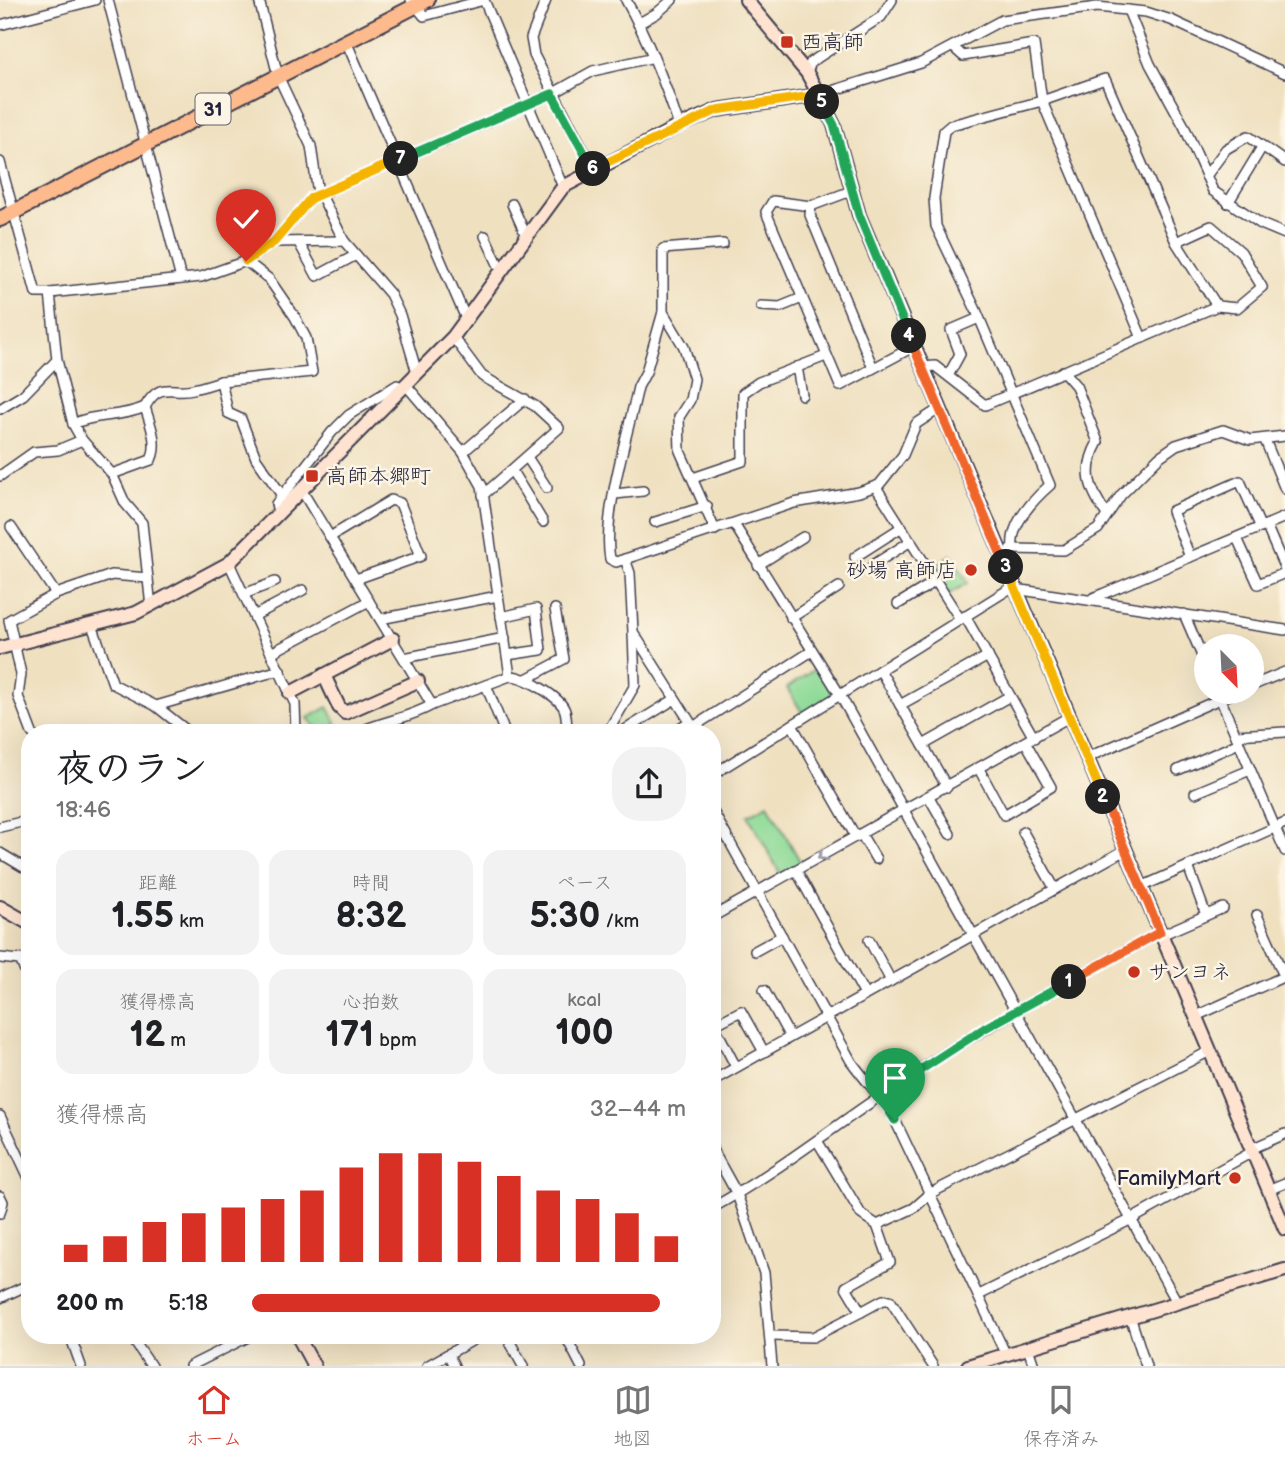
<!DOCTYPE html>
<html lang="ja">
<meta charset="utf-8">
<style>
body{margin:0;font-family:"Balsamiq Sans","Klee One",sans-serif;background:#f2f2f2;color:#202124;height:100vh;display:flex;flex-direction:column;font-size:26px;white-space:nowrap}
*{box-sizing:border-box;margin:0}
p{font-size:23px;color:#757577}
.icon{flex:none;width:38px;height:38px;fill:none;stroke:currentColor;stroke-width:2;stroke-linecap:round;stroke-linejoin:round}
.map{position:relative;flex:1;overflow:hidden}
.panel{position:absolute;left:21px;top:724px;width:700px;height:620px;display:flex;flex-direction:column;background:#fff;border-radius:28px;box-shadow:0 7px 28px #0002}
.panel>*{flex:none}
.needle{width:46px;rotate:156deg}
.buttons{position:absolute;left:1194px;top:634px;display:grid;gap:14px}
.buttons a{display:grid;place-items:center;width:70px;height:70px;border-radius:50%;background:#fff;box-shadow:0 7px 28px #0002;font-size:35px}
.pin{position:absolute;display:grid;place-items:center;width:60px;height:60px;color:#fff;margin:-72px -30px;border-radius:50% 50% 50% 0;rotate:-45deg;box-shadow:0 0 7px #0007}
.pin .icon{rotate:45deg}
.km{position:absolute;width:35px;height:35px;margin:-18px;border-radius:50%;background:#222;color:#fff;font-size:19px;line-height:35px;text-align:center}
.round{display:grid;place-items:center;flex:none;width:74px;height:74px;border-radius:28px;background:#f2f2f2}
.headline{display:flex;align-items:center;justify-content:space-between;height:119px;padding:0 35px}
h1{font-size:38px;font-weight:700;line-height:52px}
.stats{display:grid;grid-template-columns:repeat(3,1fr);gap:10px;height:119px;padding:7px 35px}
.stats div{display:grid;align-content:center;border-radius:18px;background:#f2f2f2;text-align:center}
.stats b{font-size:35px;font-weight:700}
.stats small{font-size:19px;font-weight:400}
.stats p{font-size:19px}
.chart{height:196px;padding:14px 35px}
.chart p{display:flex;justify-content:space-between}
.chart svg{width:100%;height:126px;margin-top:7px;stroke:#d93025;stroke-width:6}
ul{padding:0 35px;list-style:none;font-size:23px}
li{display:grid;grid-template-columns:112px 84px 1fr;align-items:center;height:52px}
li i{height:18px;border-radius:9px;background:#d93025}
.dock{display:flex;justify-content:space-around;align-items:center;height:98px;border-top:2px solid #e0e0e0;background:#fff;font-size:19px;color:#757577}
.dock a{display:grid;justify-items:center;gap:4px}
.dock .active{color:#d93025}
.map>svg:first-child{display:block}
</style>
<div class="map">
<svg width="1285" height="1366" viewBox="0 0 1285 1366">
<rect width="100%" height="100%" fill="#fcf5e5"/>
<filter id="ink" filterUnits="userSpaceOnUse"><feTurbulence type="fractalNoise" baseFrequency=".0143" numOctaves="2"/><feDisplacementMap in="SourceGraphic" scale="14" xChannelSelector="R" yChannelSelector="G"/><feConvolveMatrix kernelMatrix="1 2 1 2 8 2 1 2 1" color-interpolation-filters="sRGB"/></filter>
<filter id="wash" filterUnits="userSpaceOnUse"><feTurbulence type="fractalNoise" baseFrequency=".00686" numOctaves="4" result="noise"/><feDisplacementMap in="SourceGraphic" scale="28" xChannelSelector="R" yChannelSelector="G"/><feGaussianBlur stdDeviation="1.57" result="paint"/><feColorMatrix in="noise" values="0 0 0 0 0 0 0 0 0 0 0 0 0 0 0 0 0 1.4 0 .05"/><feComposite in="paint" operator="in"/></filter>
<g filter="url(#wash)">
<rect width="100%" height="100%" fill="#efe0c0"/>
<g fill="#8eda97" stroke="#587e69" stroke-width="2">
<polygon points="951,555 968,583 949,594 932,567"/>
<polygon points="818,667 834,695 803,714 787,688"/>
<polygon points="328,707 337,724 319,731 308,718"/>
<polygon points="768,804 801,863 781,875 748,815"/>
</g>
</g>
<g filter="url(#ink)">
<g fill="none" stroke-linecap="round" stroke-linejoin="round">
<defs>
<g id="street">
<polyline points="108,0 181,279"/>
<polyline points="259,0 278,76 311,146 317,187 344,241 390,294 400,315 417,373"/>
<polyline points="411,0 424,16 484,0"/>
<polyline points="484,0 563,187"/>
<polyline points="546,0 531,38 534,55 594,170"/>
<path d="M626,0C648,40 665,83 679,126"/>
<polyline points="1128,10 1150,64 1184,126 1213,191 1261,224 1285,234"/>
<polyline points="638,24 657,13 672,0"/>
<polyline points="0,25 95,0"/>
<polyline points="346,41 467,321"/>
<polyline points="807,73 811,62 881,17 892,0"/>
<polyline points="819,95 921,63 1002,20 1097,7 1146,12 1171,20 1285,73"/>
<polyline points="0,162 36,293 50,293 57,360 73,424 82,440 112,474 125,503 142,523 151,607"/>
<polyline points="1206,176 1226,149 1248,136 1285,162"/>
<polyline points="851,191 811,206 773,201 766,212 840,386 913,347"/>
<polyline points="1228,203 1262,147"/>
<polyline points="512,204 527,238"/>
<polyline points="811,206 810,215 873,368"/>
<polyline points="485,236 498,264 504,269"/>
<polyline points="274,242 344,241"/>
<polyline points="299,243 317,276 356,255"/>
<polyline points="246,261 269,279 295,317 306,338 312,372 221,381 228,413 241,419 256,458 281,494"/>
<polyline points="50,293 201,277 246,261 274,242 311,198 552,94 593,71 650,58"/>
<polyline points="761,306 780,307 802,298"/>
<path d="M663,312L646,372L638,387C628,434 602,514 610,559L616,562L794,503L859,492L879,485L903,455L916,424L939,409"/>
<polyline points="453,337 482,376 535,406 559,428 483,495"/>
<polyline points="1142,338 1217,306"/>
<polyline points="797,367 802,395"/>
<polyline points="922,367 935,366 985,405 1142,338 1042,101 1034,44 963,56 953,47"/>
<path d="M1063,371L1076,386L1098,442C1082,471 1089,489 1107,515"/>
<polyline points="949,374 960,354 951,330 979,318"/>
<polyline points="406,385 463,452 482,486 510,676"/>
<polyline points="0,409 23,395 57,360"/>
<path d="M73,424C95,413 121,418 145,407"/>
<polyline points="1265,440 1285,489"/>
<polyline points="463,452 525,399"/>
<polyline points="527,457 547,488"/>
<polyline points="512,471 543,522"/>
<path d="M112,474L151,460C159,443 150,424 145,407C160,380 171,394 193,389C202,387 212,384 221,381"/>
<polyline points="0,476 34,452 58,450 82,440"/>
<polyline points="693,478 743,461 743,393 759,382 826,356"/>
<polyline points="876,487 960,619"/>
<path d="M302,491L432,705L510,676C524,676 561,697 565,711C567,718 566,726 568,733"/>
<polyline points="615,494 643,491"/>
<polyline points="279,514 276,504 332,432 349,415 397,385 403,388"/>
<polyline points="655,522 707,506"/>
<polyline points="734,524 840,695 1177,1302"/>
<polyline points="1266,525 1285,569"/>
<polyline points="11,527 56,594"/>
<polyline points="715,530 680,451 679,417 690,400 694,379 684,347 663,312 663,249 723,244"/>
<polyline points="330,537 391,500 400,503 421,556 356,579"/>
<polyline points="1237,538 1258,584 1285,573"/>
<path d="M1013,547C1010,524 1034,499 1050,485L976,310L936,226L934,198L944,131L951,125L1042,101L1105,79L1176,242L1217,306L1237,308L1262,287L1241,252L1211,226L1176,242"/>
<polyline points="1010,549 1064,550 1098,529 1121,495 1159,457 1176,445 1223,430 1250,440 1285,436"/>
<polyline points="855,557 902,527"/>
<polyline points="1190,557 1172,511 1240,481 1261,528"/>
<polyline points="625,559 630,573 633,632 697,733"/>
<polyline points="229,563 295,704 296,733"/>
<polyline points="758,565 803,537"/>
<polyline points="873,565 911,541"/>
<polyline points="1015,589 1285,630"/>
<polyline points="244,594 275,582"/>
<polyline points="1093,598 1285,517"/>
<polyline points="898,604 936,581"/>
<polyline points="1184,614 1206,665"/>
<polyline points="254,616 303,590"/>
<polyline points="965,616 1034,738"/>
<polyline points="501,617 536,609 541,650 507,655"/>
<polyline points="791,618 839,587"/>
<polyline points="380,619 498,596"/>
<polyline points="92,625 113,684 156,706 190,733"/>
<polyline points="271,653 369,601"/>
<polyline points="404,658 505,638"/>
<polyline points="880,670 947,787"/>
<polyline points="526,679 564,659 555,609"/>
<polyline points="486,685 505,733"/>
<polyline points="1251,686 1285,672"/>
<polyline points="1217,691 1285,851"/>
<polyline points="900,705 988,656"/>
<polyline points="156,706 280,670"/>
<polyline points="792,725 856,837"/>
<polyline points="693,727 812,651"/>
<polyline points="32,733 18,696 21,674 9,620 56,594 112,575 148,578"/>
<path d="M357,733C382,721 408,719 432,705"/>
<polyline points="607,733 635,685 633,633"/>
<polyline points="620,733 675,699"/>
<polyline points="671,733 689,722"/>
<polyline points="1236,735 1285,732"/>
<polyline points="923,745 1010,696"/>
<polyline points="712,758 720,770"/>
<polyline points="1086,758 1238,691"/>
<polyline points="979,769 1004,815 1051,787 1026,743"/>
<polyline points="1178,770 1239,743"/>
<polyline points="712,775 1014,586"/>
<polyline points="1195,793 1250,770"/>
<polyline points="929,797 950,834"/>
<path d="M712,810L851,1061C866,1082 883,1098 895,1120L1006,1355"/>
<polyline points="0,827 30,820"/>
<polyline points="1023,832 1055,889"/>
<polyline points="861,834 876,859"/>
<polyline points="0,853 30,871"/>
<polyline points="1188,866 1206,915"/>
<polyline points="796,870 865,995"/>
<polyline points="1141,887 1285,823"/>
<polyline points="1257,915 1284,976"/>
<polyline points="712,917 1069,717"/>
<polyline points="1161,935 1223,908"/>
<polyline points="869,940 891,981"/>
<polyline points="755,951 782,936"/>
<polyline points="0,958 30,961"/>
<polyline points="20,959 30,984"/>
<polyline points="764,990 790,1037"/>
<polyline points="1196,1016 1285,976"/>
<polyline points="736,1067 714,1025 741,1011 764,1052"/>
<polyline points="712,1081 1125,850"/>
<polyline points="0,1116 30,1180"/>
<polyline points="818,1142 861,1214 877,1225"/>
<polyline points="712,1149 737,1194 764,1273 772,1366"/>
<polyline points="1251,1149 1285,1134"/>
<polyline points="1268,1190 1285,1183"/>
<polyline points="0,1196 3,1202 0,1213"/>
<path d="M712,1208C772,1175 824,1134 880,1096C969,1034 1065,984 1160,932"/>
<polyline points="979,1295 1132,1219 1252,1152"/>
<polyline points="0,1298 30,1284"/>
<polyline points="861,1312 883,1300 890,1300 933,1366"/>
<polyline points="1130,1316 1146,1366"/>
<polyline points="70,1335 81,1366"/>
<polyline points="130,1335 151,1366"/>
<polyline points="506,1335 523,1366"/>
<polyline points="565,1335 581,1366"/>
<polyline points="771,1336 813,1337 861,1312 846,1287 890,1262 877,1225 914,1208 931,1193 1210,1051"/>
<polyline points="99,1337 103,1335"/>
<polyline points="1028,1348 1034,1366"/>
<polyline points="448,1354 454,1366"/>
<polyline points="190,1366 252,1335"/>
<polyline points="427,1366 482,1335"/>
</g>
<g id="secondary">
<polyline points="746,0 807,73 819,95 834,125 859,215 1285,1229"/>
<polyline points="0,648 136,613 229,563 453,337 563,187 679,126 717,110 819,95"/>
<polyline points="324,675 339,707 345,713 418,681"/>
<polyline points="290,693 393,639"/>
<polyline points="0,907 30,924"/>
<polyline points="297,1335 314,1366"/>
<polyline points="968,1366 1285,1270"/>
</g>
<polyline id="primary" points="0,219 427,0"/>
</defs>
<use href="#street" stroke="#413e4f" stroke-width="12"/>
<use href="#secondary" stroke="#413e4f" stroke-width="16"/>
<use href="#primary" stroke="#413e4f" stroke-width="18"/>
<use href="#street" stroke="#fff" stroke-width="9"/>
<use href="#secondary" stroke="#fee3d1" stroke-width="12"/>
<use href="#primary" stroke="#fcba8d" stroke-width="14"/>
</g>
<defs><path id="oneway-chevron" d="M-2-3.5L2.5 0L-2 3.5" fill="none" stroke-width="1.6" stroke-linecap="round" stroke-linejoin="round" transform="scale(1.75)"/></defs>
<use stroke="#9c9ca7" href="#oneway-chevron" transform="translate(822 856) rotate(151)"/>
</g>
<g fill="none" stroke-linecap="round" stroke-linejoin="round" filter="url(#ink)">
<defs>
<polyline id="split-1" points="895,1120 880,1096 985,1028 1069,982"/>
<polyline id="split-2" points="1069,982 1160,932 1103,797"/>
<polyline id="split-3" points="1006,567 1103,797"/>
<polyline id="split-4" points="909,336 1006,567"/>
<polyline id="split-5" points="822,102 834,125 859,215 909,336"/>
<polyline id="split-6" points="593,169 717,110 819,95 822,102"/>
<polyline id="split-7" points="401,159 552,94 593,169"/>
<polyline id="split-8" points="246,261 274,242 311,198 401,159"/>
</defs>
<use href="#split-1" stroke="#fff" stroke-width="14"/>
<use href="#split-2" stroke="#fff" stroke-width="14"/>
<use href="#split-3" stroke="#fff" stroke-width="14"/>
<use href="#split-4" stroke="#fff" stroke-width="14"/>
<use href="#split-5" stroke="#fff" stroke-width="14"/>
<use href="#split-6" stroke="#fff" stroke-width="14"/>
<use href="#split-7" stroke="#fff" stroke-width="14"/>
<use href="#split-8" stroke="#fff" stroke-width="14"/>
<use href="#split-1" stroke="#22a559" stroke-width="9"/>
<use href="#split-2" stroke="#f0652b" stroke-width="9"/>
<use href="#split-3" stroke="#f5b400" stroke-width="9"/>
<use href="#split-4" stroke="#f0652b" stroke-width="9"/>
<use href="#split-5" stroke="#22a559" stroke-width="9"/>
<use href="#split-6" stroke="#f5b400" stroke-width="9"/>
<use href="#split-7" stroke="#22a559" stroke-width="9"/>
<use href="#split-8" stroke="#f5b400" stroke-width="9"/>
</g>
<g fill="#c8321e" stroke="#fcf5e5" stroke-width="2.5">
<rect x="780" y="35" width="14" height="14" rx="3.5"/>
<rect x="305" y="469" width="14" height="14" rx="3.5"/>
<circle cx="971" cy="570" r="7"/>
<circle cx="1134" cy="972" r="7"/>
<circle cx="1235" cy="1178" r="7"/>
</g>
<g text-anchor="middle" stroke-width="5" stroke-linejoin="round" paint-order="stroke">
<rect fill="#fcf5e5" stroke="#63616e" stroke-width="2" x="195.5" y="93.5" width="35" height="31" rx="5"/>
<g font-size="19" font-weight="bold" fill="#22223b">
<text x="213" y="116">31</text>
</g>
<g font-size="21" fill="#22223b" stroke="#fcf5e5" text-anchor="start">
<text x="801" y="49">西高師</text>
<text x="326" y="483">高師本郷町</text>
<text x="957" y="577" text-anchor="end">砂場 高師店</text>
<text x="1148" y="979">サンヨネ</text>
<text x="1221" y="1185" text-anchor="end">FamilyMart</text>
</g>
</g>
</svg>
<div class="buttons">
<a><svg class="needle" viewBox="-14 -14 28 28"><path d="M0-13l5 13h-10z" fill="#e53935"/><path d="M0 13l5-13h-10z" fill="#757577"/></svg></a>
</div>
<div class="pin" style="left:895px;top:1120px;background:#1e9e55"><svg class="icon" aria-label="arrive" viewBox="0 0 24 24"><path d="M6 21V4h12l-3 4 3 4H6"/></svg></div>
<div class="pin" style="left:246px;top:261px;background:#d93025"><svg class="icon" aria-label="check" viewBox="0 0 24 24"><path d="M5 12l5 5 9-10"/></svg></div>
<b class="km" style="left:1069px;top:982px">1</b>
<b class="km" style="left:1103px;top:797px">2</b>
<b class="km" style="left:1006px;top:567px">3</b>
<b class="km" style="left:909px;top:336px">4</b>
<b class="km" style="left:822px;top:102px">5</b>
<b class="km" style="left:593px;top:169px">6</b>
<b class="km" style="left:401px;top:159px">7</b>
<section class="panel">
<div class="headline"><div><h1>夜のラン</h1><p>18:46</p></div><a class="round"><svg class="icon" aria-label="share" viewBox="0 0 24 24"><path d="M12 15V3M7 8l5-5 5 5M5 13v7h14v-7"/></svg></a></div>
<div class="stats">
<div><p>距離</p><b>1.55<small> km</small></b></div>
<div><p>時間</p><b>8:32</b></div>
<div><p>ペース</p><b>5:30<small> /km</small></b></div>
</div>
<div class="stats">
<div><p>獲得標高</p><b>12<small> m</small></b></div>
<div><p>心拍数</p><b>171<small> bpm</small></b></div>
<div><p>kcal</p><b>100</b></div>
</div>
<div class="chart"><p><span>獲得標高</span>32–44 m</p>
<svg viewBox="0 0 160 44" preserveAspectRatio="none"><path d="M5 44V38M15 44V35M25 44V30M35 44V27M45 44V25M55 44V22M65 44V19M75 44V11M85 44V6M95 44V6M105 44V9M115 44V14M125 44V19M135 44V22M145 44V27M155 44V35"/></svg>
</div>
<ul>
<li><b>200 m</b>5:18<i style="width:94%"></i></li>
</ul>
</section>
</div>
<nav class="dock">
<a class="active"><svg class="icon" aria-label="home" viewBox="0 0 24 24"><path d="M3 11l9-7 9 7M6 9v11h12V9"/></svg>ホーム</a>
<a><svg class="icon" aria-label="map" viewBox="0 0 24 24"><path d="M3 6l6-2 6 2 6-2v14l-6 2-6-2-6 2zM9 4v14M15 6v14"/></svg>地図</a>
<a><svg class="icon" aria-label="saved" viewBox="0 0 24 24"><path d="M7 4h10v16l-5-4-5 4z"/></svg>保存済み</a>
</nav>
